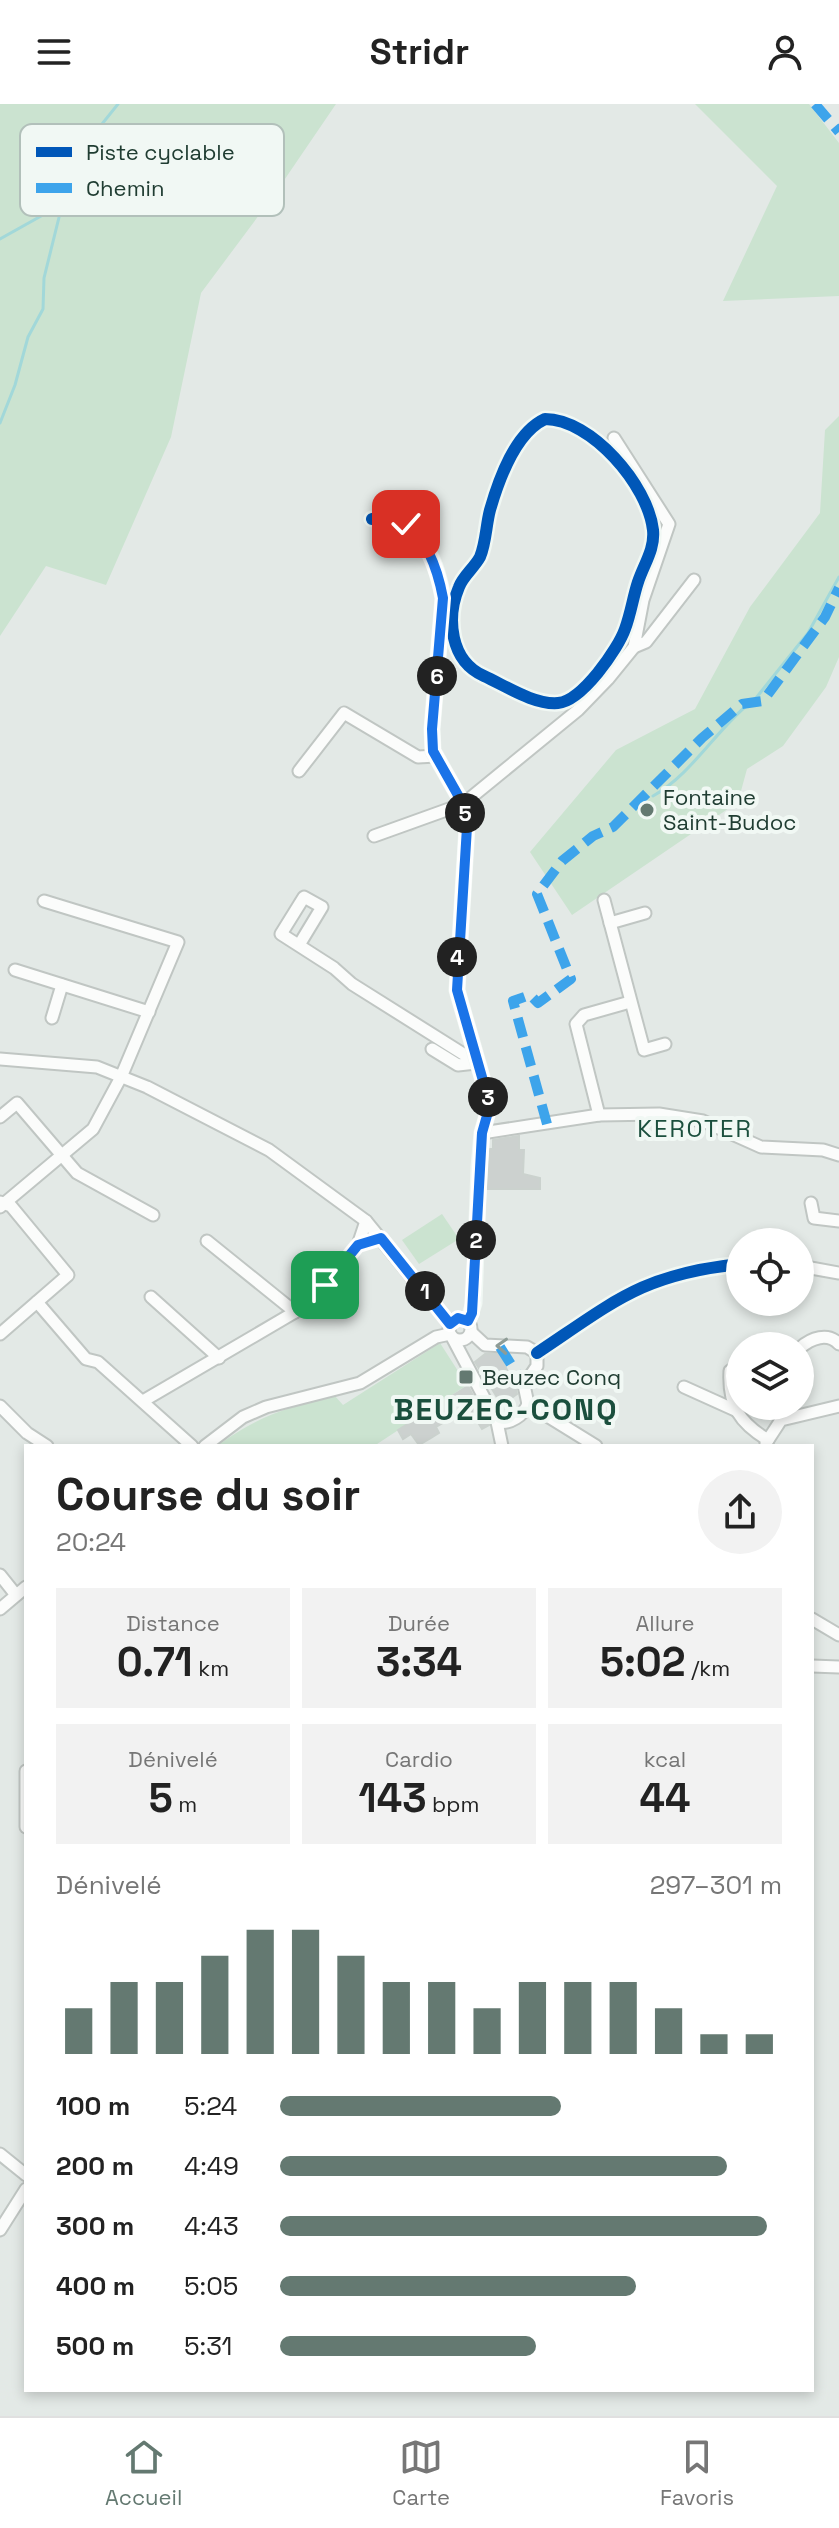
<!DOCTYPE html>
<html lang="fr">
<meta charset="utf-8">
<style>
body{margin:0;font-family:"Space Grotesk",sans-serif;background:#f2f2f2;color:#222;height:100vh;display:flex;flex-direction:column;font-size:30px;white-space:nowrap}
*{box-sizing:border-box;margin:0}
p{font-size:26px;color:#767676}
.icon{flex:none;width:44px;height:44px;fill:none;stroke:currentColor;stroke-width:2;stroke-linecap:round;stroke-linejoin:round}
.map{position:relative;flex:1;overflow:hidden}
.side{position:absolute;left:24px;top:1340px;width:790px;height:948px;display:flex;flex-direction:column;background:#fff;border-radius:0px;box-shadow:0 4px 12px #0003}
.side>*{flex:none}
.tools{position:absolute;left:726px;top:1124px;display:grid;gap:16px}
.tools a{display:grid;place-items:center;width:88px;height:88px;border-radius:50%;background:#fff;box-shadow:0 4px 12px #0003;font-size:40px}
.pin{position:absolute;display:grid;place-items:center;width:68px;height:68px;color:#fff;margin:-34px;border-radius:16px;box-shadow:0 4px 12px #0006}
.km{position:absolute;width:40px;height:40px;margin:-20px;border-radius:50%;background:#222;color:#fff;font-size:22px;line-height:40px;text-align:center}
.round{display:grid;place-items:center;flex:none;width:84px;height:84px;border-radius:42px;background:#f2f2f2}
.overview{display:flex;align-items:center;justify-content:space-between;height:136px;padding:0 32px}
h1{font-size:44px;font-weight:700;line-height:60px}
.metrics{display:grid;grid-template-columns:repeat(3,1fr);gap:12px;height:136px;padding:8px 32px}
.metrics div{display:grid;align-content:center;border-radius:0px;background:#f2f2f2;text-align:center}
.metrics b{font-size:40px;font-weight:700}
.metrics small{font-size:22px;font-weight:400}
.metrics p{font-size:22px}
.chart{height:224px;padding:16px 32px}
.chart p{display:flex;justify-content:space-between}
.chart svg{width:100%;height:144px;margin-top:8px;stroke:#647971;stroke-width:6}
ul{padding:0 32px;list-style:none;font-size:26px}
li{display:grid;grid-template-columns:128px 96px 1fr;align-items:center;height:60px}
li i{height:20px;border-radius:10px;background:#647971}
header{display:flex;justify-content:space-between;align-items:center;height:104px;padding:0 32px;background:#fff;font-size:36px;font-weight:700}
.menu{display:flex;justify-content:space-around;align-items:center;height:112px;border-top:2px solid #e0e0e0;background:#fff;font-size:22px;color:#767676}
.menu a{display:grid;justify-items:center;gap:4px}
.menu .on{color:#647971}
.map>svg:first-child{display:block}
</style>
<header><svg class="icon" aria-label="menu" viewBox="0 0 24 24"><path d="M4 6h16M4 12h16M4 18h16"/></svg>Stridr<svg class="icon" aria-label="person" viewBox="0 0 24 24"><circle cx="12" cy="8" r="4"/><path d="M4 21q1-7 8-7t8 7"/></svg></header>
<div class="map">
<svg width="839" height="2312" viewBox="0 0 839 2312">
<rect width="100%" height="100%" fill="#e3e9e6"/>
<g fill="#cbe3d0">
<polygon points="0,0 336,0 274,91 201,189 171,333 106,481 46,462 0,532"/>
<polygon points="695,0 809,0 839,39 839,192 723,197 777,82"/>
<polygon points="839,312 839,553 826,583 783,642 747,665 738,698 572,811 530,748 616,646 695,605 750,503 820,409 825,326"/>
<polygon points="442,1110 459,1135 419,1160 402,1136"/>
<path d="M440,1239L467,1281L374,1342H217C258,1312 287,1303 335,1292L343,1301Z"/>
</g>
<g fill="none" stroke-linecap="round" stroke-linejoin="round">
<g stroke="#a2d8d9" stroke-width="3">
<polyline points="0,135 59,102"/>
<polyline points="0,319 15,281 28,233 43,205 44,174 68,77 86,40 118,0"/>
<polyline points="756,594 808,529 839,473"/>
<path d="M653,692C690,671 713,631 745,603"/>
</g>
</g>
<g fill="#ccd1cf" stroke="#cbd2ce" stroke-width="2">
<polygon points="519,1032 519,1046 524,1046 523,1070 540,1074 540,1085 487,1085 489,1045 493,1045 493,1036"/>
<polygon points="485,1250 499,1250 516,1284 517,1290 502,1301 475,1258"/>
<polygon points="468,1282 489,1321 482,1325 464,1296 444,1309 448,1316 436,1323 439,1329 431,1334 419,1341 411,1330 403,1335 398,1326"/>
</g>
<g fill="none" stroke-linecap="round" stroke-linejoin="round">
<defs>
<g id="street">
<path d="M545,315C591,315 648,381 653,426C655,445 644,460 638,478C633,493 631,509 625,525C618,545 582,597 558,599C534,601 506,582 484,572C450,557 446,514 459,483C463,472 474,464 480,453C486,439 486,421 490,406C499,375 515,329 545,315Z"/>
<path d="M372,415C417,403 437,459 443,494L432,625L433,647L463,700L467,723L457,886L490,1001L482,1029L479,1063L474,1199L468,1217"/>
<polyline points="634,543 646,538 694,476"/>
<polyline points="299,667 344,609 418,653 436,652"/>
<polyline points="374,732 463,700 578,606 608,575 634,543 643,496 669,420 614,334"/>
<polyline points="604,796 644,946 665,940"/>
<polyline points="610,819 645,809"/>
<polyline points="299,841 322,803 304,793 281,830 334,864 352,880 476,958"/>
<polyline points="15,866 149,908"/>
<polyline points="52,914 62,881"/>
<polyline points="432,945 458,961 476,959"/>
<polyline points="0,955 97,963 147,983 269,1046 366,1117 450,1220"/>
<polyline points="599,1011 576,920 584,911 630,898"/>
<polyline points="0,1013 17,999 77,1069 153,1111"/>
<polyline points="482,1029 599,1011 659,1010 703,1017 761,1043 823,1046 839,1051"/>
<polyline points="811,1099 814,1114 839,1117"/>
<polyline points="0,1103 93,1025 121,973 178,838 44,797"/>
<polyline points="207,1137 295,1208"/>
<polyline points="800,1162 839,1169"/>
<polyline points="151,1193 219,1254"/>
<polyline points="37,1198 86,1255 98,1258 192,1342"/>
<circle cx="460" cy="1225" r="11"/>
<polyline points="471,1228 485,1241 527,1243 537,1249"/>
<polyline points="0,1230 68,1171 11,1102 0,1098"/>
<polyline points="452,1233 497,1318 502,1342"/>
<path d="M800,1244C811,1234 828,1228 839,1240"/>
<path d="M537,1249C615,1197 643,1170 740,1160"/>
<path d="M740,1261L730,1267C728,1302 740,1319 768,1336"/>
<polyline points="684,1283 735,1306"/>
<polyline points="143,1297 295,1208 325,1181 358,1141 366,1117"/>
<polyline points="528,1300 596,1342"/>
<polyline points="528,1300 524,1281 537,1262 537,1249"/>
<polyline points="0,1302 27,1329 47,1342"/>
<path d="M497,1318C510,1321 524,1311 528,1300"/>
<polyline points="766,1339 781,1316 839,1302"/>
<polyline points="205,1342 243,1313 266,1303 360,1279 436,1233 450,1230"/>
<polyline points="0,1471 16,1491"/>
<polyline points="0,1505 26,1483"/>
<polyline points="812,1515 839,1531"/>
<polyline points="812,1562 839,1563"/>
<polyline points="26,1667 26,1723"/>
<polyline points="0,2050 26,2071"/>
<polyline points="0,2126 26,2085"/>
</g>
</defs>
<use href="#street" stroke="#c0c6c3" stroke-width="15"/>
<use href="#street" stroke="#fbfcfb" stroke-width="11"/>
<g stroke="#3da4eb" stroke-width="10" stroke-dasharray="20 10" stroke-linecap="butt">
<polyline points="815,0 839,28"/>
<polyline points="547,1020 513,897 530,891 538,899 571,875 537,790 562,757 593,732 613,723 702,634 742,600 763,597 825,513 839,484"/>
<polyline points="500,1243 524,1281"/>
</g>
<defs>
<g id="cycleway">
<path d="M545,315C591,315 648,381 653,426C655,445 644,460 638,478C633,493 631,509 625,525C618,545 582,597 558,599C534,601 506,582 484,572C450,557 446,514 459,483C463,472 474,464 480,453C486,439 486,421 490,406C499,375 515,329 545,315Z"/>
<path d="M372,415C417,403 437,459 443,494L432,625L433,647L463,700L467,723L457,886L490,1001L482,1029L479,1063L474,1199L468,1217"/>
<path d="M537,1249C615,1197 643,1170 740,1160"/>
</g>
</defs>
<use href="#cycleway" stroke="#f1f8f4" stroke-width="17"/>
<use href="#cycleway" stroke="#0057b8" stroke-width="12"/>
</g>
<defs><path id="oneway-chevron" d="M-2-3.5L2.5 0L-2 3.5" fill="none" stroke-width="1.6" stroke-linecap="round" stroke-linejoin="round" transform="scale(2)"/></defs>
<use stroke="#8e9c96" href="#oneway-chevron" transform="translate(502 1242) rotate(-177)"/>
<g fill="none" stroke-linecap="round" stroke-linejoin="round">
<defs>
<path id="route" d="M325,1181L358,1141L381,1134L450,1220L458,1214L468,1217L472,1209L482,1029L490,1001L457,886L467,723L463,700L433,647L432,625L443,494C438,467 428,437 406,420"/>
</defs>
<use href="#route" stroke="#fff" stroke-width="16"/>
<use href="#route" stroke="#1a73e8" stroke-width="10"/>
</g>
<g fill="#647971" stroke="#f1f8f4" stroke-width="3">
<circle cx="647" cy="706" r="8"/>
<rect x="458" y="1265" width="16" height="16" rx="4"/>
</g>
<g text-anchor="middle" stroke-width="8" stroke-linejoin="round" paint-order="stroke">
<g font-size="22" fill="#203d32" stroke="#f1f8f4" text-anchor="start">
<text x="663" y="701">Fontaine<tspan x="663" dy="25">Saint-Budoc</tspan></text>
<text x="482" y="1281">Beuzec Conq</text>
</g>
<g font-size="24" letter-spacing="2" fill="#1b4f3d" stroke="#f1f8f4">
<text x="695" y="1033">KEROTER</text>
</g>
<g font-size="30" font-weight="bold" letter-spacing="2" fill="#1b4f3d" stroke="#f1f8f4">
<text x="506" y="1316">BEUZEC-CONQ</text>
</g>
</g>
<rect x="20" y="20" width="264" height="92" rx="12" fill="#f1f8f4" stroke="#b2c0ba" stroke-width="2"/>
<rect x="36" y="43" width="36" height="10" fill="#0057b8"/>
<rect x="36" y="79" width="36" height="10" fill="#3da4eb"/>
<g font-size="22" fill="#203d32">
<text x="86" y="56">Piste cyclable</text>
<text x="86" y="92">Chemin</text>
</g>
</svg>
<div class="tools">
<a><svg class="icon" aria-label="locate" viewBox="0 0 24 24"><circle cx="12" cy="12" r="6"/><path d="M12 2v4M12 18v4M2 12h4M18 12h4"/></svg></a>
<a><svg class="icon" aria-label="layers" viewBox="0 0 24 24"><path d="M12 4l9 5-9 5-9-5zM3 14l9 5 9-5"/></svg></a>
</div>
<div class="pin" style="left:325px;top:1181px;background:#1e9e55"><svg class="icon" aria-label="arrive" viewBox="0 0 24 24"><path d="M6 21V4h12l-3 4 3 4H6"/></svg></div>
<div class="pin" style="left:406px;top:420px;background:#d93025"><svg class="icon" aria-label="check" viewBox="0 0 24 24"><path d="M5 12l5 5 9-10"/></svg></div>
<b class="km" style="left:425px;top:1187px">1</b>
<b class="km" style="left:476px;top:1136px">2</b>
<b class="km" style="left:488px;top:993px">3</b>
<b class="km" style="left:457px;top:853px">4</b>
<b class="km" style="left:465px;top:709px">5</b>
<b class="km" style="left:437px;top:572px">6</b>
<section class="side">
<div class="overview"><div><h1>Course du soir</h1><p>20:24</p></div><a class="round"><svg class="icon" aria-label="share" viewBox="0 0 24 24"><path d="M12 15V3M7 8l5-5 5 5M5 13v7h14v-7"/></svg></a></div>
<div class="metrics">
<div><p>Distance</p><b>0.71<small> km</small></b></div>
<div><p>Durée</p><b>3:34</b></div>
<div><p>Allure</p><b>5:02<small> /km</small></b></div>
</div>
<div class="metrics">
<div><p>Dénivelé</p><b>5<small> m</small></b></div>
<div><p>Cardio</p><b>143<small> bpm</small></b></div>
<div><p>kcal</p><b>44</b></div>
</div>
<div class="chart"><p><span>Dénivelé</span>297–301 m</p>
<svg viewBox="0 0 160 44" preserveAspectRatio="none"><path d="M5 44V30M15 44V22M25 44V22M35 44V14M45 44V6M55 44V6M65 44V14M75 44V22M85 44V22M95 44V30M105 44V22M115 44V22M125 44V22M135 44V30M145 44V38M155 44V38"/></svg>
</div>
<ul>
<li><b>100 m</b>5:24<i style="width:56%"></i></li>
<li><b>200 m</b>4:49<i style="width:89%"></i></li>
<li><b>300 m</b>4:43<i style="width:97%"></i></li>
<li><b>400 m</b>5:05<i style="width:71%"></i></li>
<li><b>500 m</b>5:31<i style="width:51%"></i></li>
</ul>
</section>
</div>
<nav class="menu">
<a class="on"><svg class="icon" aria-label="home" viewBox="0 0 24 24"><path d="M3 11l9-7 9 7M6 9v11h12V9"/></svg>Accueil</a>
<a><svg class="icon" aria-label="map" viewBox="0 0 24 24"><path d="M3 6l6-2 6 2 6-2v14l-6 2-6-2-6 2zM9 4v14M15 6v14"/></svg>Carte</a>
<a><svg class="icon" aria-label="saved" viewBox="0 0 24 24"><path d="M7 4h10v16l-5-4-5 4z"/></svg>Favoris</a>
</nav>
